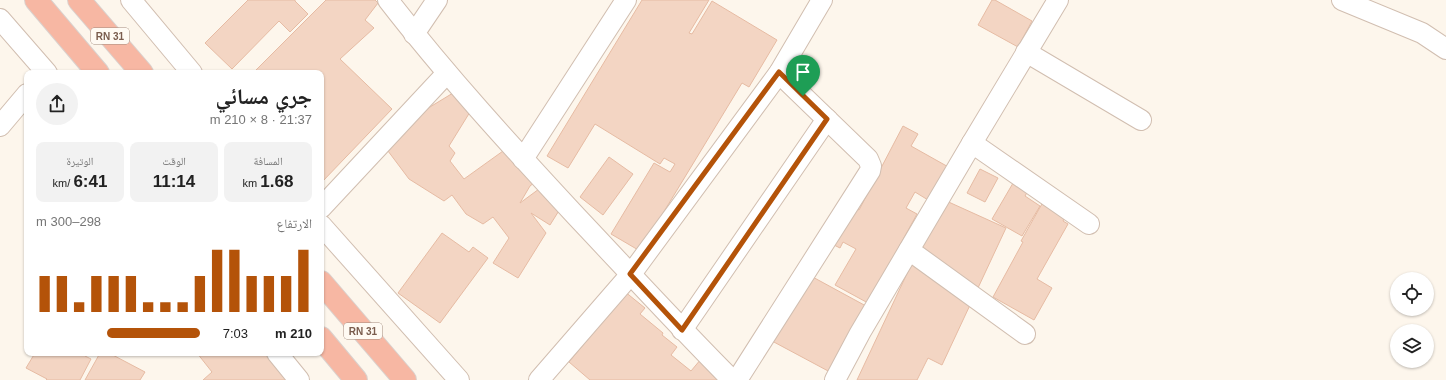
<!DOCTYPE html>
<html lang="ar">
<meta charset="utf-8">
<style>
body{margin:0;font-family:Arial,"Noto Naskh Arabic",sans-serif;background:#f2f2f2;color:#222;direction:rtl;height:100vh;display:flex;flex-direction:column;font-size:15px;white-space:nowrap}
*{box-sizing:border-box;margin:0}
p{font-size:13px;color:#767676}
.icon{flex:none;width:22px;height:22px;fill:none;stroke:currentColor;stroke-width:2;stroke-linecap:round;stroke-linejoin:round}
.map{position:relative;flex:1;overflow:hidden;direction:ltr}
.drawer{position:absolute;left:24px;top:70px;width:300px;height:286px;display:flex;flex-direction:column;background:#fff;border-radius:8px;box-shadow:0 1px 3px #0004;direction:rtl}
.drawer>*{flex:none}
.fabs{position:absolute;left:1390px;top:272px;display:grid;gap:8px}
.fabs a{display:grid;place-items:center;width:44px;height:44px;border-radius:50%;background:#fff;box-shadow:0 1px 3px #0004;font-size:20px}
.pin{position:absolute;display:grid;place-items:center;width:34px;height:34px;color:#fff;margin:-41px -17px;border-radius:50% 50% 50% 0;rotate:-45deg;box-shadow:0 0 4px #0007}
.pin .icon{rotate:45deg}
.round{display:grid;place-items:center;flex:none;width:42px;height:42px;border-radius:21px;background:#f2f2f2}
.headline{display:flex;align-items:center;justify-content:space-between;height:68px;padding:0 12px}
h1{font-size:22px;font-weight:700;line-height:30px}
.stats{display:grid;grid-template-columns:repeat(3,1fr);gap:6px;height:68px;padding:4px 12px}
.stats div{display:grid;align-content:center;border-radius:8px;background:#f2f2f2;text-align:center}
.stats b{font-size:17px;font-weight:700}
.stats small{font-size:11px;font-weight:400}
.stats p{font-size:11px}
.chart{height:112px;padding:8px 12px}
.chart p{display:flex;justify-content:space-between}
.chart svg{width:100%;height:72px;margin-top:4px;stroke:#b45309;stroke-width:6}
ul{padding:0 12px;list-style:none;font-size:13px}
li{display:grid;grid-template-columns:64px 48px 1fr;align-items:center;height:30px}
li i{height:10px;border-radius:5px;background:#b45309}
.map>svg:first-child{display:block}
</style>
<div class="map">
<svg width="1446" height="380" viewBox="0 0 1446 380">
<rect width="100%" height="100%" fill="#fdf6ec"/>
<g fill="#f3d5c3" stroke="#e6bba3">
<polygon points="248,0 295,0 295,1 308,14 290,32 279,21 232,69 205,43"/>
<polygon points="326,0 375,0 378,3 365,20 374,28 340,59 392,109 322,182 321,73 253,73"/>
<polygon points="642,0 709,0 689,33 692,34 712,1 777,40 749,87 742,83 640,251 611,234 654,163 670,172 675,164 664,158 660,164 595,124 568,168 547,156"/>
<polygon points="992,0 995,0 1032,21 1018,47 978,25"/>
<polygon points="453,93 470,112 449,146 455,153 450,161 464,179 510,146 539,179 530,186 520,203 539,189 560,209 550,225 531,213 546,233 518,278 493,263 509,238 493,217 483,224 466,214 452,195 444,201 409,179 385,147 397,127"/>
<polygon points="903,126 918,134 911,146 952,169 933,203 915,192 906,208 917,214 868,303 835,285 856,249 843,242 840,248 828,242 849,204 859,210"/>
<polygon points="609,157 633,174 603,215 580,197"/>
<polygon points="980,169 998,178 985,202 967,193"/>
<polygon points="1016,178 1031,186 1025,196 1040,206 1022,236 992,219"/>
<polygon points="942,199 1006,228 942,365 928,358 917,380 857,380"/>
<polygon points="1043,202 1066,215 1063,221 1068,224 1037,279 1052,288 1034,320 993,297 1023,242 1021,241"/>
<polygon points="442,233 469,252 473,247 488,258 440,323 398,293"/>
<polygon points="809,275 866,306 830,372 772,341"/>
<polygon points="624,291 645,308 640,314 663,333 662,335 677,347 671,355 691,371 701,359 726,380 590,380 569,362 588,339 585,337"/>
<polygon points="35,353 87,353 85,356 91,359 80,380 46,380 47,379 26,368"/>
<polygon points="100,353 109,353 145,372 140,380 85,380"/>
<polygon points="197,353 286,353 307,380 203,380 212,372"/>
</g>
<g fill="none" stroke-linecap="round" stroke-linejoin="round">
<defs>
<g id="street">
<polyline points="131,0 192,73"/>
<path d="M388,0C446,75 511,146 576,216C628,271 679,327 732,380"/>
<polyline points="1342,0 1422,33 1446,49"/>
<polyline points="0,19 47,73"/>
<polyline points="414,34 437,0"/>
<polyline points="1026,52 1141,120"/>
<polyline points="0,126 27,94"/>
<polyline points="972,143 1089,224"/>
<polyline points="523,159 626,0"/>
<polyline points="321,208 447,73"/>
<polyline points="321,225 459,380"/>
<polyline points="909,250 1025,334"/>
<polyline points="682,330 827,119"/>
<polyline points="277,353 299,380"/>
<polyline points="539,380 631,274 779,73 822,0"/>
<polyline points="737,380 870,171 871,166 868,159 779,73"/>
<polyline points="835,380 860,333 972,143 1058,0"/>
</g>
<g id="highway">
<polyline points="36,0 98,73"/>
<polyline points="79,0 142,73"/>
<polyline points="321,282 405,380"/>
<polyline points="321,338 356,380"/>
</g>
</defs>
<use href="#street" stroke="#d1beb0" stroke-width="22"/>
<use href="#highway" stroke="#dad1cd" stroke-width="24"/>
<use href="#street" stroke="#fff" stroke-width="20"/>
<use href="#highway" stroke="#f7b7a3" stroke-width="22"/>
</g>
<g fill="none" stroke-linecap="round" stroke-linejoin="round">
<defs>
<polygon id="route" points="779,72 827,119 682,330 630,274"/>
</defs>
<use href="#route" stroke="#fff" stroke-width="8"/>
<use href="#route" stroke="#b45309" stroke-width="5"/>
</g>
<g text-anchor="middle" stroke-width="3.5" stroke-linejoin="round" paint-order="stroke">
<g fill="#fffaf3" stroke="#a28b7f" stroke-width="1">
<rect x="91" y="28" width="38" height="16" rx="3"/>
<rect x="344" y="323" width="38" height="16" rx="3"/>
</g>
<g font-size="10" font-weight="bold" fill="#7a5c4d">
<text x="110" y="40">RN 31</text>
<text x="363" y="335">RN 31</text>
</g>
</g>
</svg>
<div class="fabs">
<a><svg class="icon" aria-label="locate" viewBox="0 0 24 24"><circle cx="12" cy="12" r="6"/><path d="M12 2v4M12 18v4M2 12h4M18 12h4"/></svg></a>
<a><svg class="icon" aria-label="layers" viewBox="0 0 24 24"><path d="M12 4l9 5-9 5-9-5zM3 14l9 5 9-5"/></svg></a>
</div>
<div class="pin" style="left:803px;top:96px;background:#1e9e55"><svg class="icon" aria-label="arrive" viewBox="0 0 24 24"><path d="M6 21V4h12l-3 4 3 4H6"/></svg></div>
<section class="drawer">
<div class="headline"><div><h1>جري مسائي</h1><p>21:37 · 8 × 210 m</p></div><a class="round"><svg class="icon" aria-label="share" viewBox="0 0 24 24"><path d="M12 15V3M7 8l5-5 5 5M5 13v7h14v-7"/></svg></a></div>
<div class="stats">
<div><p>المسافة</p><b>1.68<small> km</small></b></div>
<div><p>الوقت</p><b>11:14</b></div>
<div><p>الوتيرة</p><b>6:41<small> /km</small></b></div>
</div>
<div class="chart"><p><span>الارتفاع</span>298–300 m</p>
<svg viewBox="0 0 160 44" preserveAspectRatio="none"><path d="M5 44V22M15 44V22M25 44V38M35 44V22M45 44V22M55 44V22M65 44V38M75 44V38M85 44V38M95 44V22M105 44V6M115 44V6M125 44V22M135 44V22M145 44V22M155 44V6"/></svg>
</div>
<ul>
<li><b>210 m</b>7:03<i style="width:57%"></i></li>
</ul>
</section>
</div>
